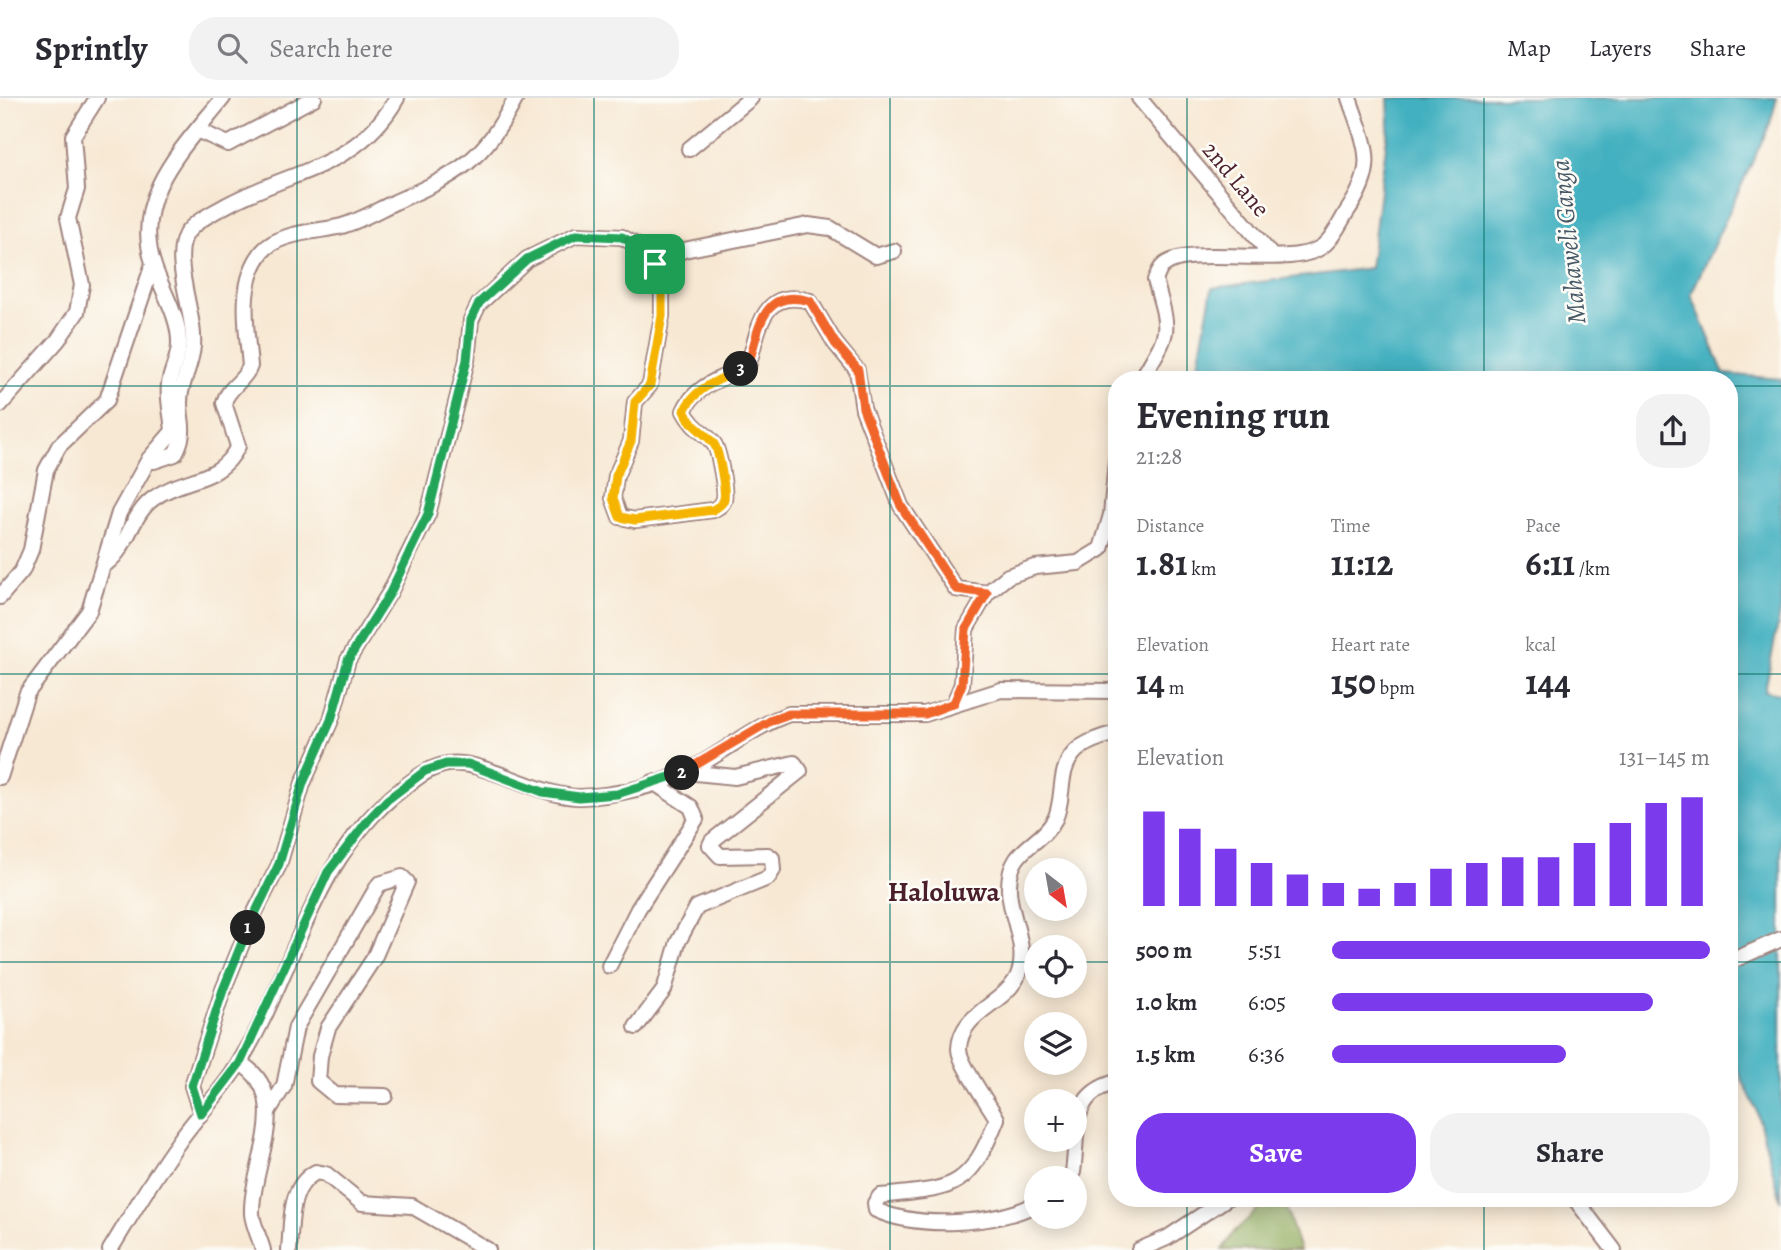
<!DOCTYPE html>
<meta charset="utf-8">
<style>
body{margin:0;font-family:Alegreya,serif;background:#f2f2f3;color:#2b2b33;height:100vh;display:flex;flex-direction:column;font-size:26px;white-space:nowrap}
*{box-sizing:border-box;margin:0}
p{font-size:23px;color:#7c7c81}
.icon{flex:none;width:38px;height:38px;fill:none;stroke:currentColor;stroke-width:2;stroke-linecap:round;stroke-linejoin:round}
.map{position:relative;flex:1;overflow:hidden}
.details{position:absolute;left:1108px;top:273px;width:630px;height:836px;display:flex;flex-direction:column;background:#fff;border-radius:28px;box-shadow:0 4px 18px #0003}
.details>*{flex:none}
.needle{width:46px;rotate:149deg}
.tools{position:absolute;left:1024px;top:760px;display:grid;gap:14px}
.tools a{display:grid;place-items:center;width:63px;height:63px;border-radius:50%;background:#fff;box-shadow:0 4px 18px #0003;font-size:35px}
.pin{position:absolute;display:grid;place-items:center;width:60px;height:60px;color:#fff;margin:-30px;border-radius:14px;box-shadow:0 4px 10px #0006}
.km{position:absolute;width:35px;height:35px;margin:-18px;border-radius:50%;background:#222;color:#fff;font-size:19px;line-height:35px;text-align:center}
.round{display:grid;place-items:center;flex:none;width:74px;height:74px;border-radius:28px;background:#f2f2f3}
.summary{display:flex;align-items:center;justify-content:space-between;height:119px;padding:0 28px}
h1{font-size:38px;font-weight:700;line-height:52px}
.stats{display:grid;grid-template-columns:repeat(3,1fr);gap:10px;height:119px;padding:7px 28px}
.stats div{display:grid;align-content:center}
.stats b{font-size:35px;font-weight:700}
.stats small{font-size:19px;font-weight:400}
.stats p{font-size:19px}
.chart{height:196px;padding:14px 28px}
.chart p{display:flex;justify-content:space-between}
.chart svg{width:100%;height:126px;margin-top:7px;stroke:#7c3aed;stroke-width:6}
.cta{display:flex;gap:14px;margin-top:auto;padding:14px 28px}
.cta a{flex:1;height:80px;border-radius:28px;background:#7c3aed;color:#fff;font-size:28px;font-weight:700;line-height:80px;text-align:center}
.cta a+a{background:#f2f2f3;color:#2b2b33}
ul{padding:0 28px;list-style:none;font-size:23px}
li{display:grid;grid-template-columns:112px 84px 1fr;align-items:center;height:52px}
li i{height:18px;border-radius:9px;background:#7c3aed}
header{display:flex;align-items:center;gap:42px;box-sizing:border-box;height:98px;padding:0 35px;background:#fff;border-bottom:2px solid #e1e1e2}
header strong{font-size:33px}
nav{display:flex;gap:38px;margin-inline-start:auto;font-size:24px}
.search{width:490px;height:63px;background:#f2f2f3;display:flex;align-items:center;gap:18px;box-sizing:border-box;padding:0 24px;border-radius:28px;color:#7c7c81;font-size:26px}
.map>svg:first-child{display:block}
</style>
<header>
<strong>Sprintly</strong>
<div class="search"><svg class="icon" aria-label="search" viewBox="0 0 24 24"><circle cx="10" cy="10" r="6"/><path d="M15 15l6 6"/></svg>Search here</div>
<nav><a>Map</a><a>Layers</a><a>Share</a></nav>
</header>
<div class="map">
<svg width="1781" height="1152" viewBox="0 0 1781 1152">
<rect width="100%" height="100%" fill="#fdfcf7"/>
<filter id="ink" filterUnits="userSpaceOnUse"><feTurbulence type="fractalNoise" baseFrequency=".0143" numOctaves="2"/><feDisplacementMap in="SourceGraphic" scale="14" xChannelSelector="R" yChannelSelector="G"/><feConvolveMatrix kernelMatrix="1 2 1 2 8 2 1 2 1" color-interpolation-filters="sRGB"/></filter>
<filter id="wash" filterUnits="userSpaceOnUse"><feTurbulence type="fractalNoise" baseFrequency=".00686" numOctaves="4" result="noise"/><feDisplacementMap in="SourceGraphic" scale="28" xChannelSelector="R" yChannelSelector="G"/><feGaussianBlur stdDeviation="1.57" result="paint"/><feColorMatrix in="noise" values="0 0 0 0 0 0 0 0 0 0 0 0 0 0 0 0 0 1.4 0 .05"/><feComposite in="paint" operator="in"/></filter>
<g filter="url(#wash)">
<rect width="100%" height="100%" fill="#f7e8d3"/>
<polygon fill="#90ab5d" stroke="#6d6544" stroke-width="2" points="1269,1101 1283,1101 1300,1152 1222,1152 1234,1134"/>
<polygon fill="#43b0c0" stroke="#466876" stroke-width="2" points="1388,0 1777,0 1770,26 1691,196 1724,276 1781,281 1781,510 1765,593 1781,596 1781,1103 1756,1011 1729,953 1729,282 1195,282 1212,190 1370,170 1389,24"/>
</g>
<g filter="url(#ink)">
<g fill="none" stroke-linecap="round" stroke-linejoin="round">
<defs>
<g id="minor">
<polyline points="1139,0 1272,158"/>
<polyline points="197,32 228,46 314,0"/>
<polyline points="689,51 751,0"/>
<polyline points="655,166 684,152 808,127 830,130 876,158 894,153"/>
<path d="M1141,282C1170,232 1171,238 1155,182C1157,179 1159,171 1163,168C1188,144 1297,174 1325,146C1334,138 1340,125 1346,115C1379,67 1366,50 1349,0"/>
<polyline points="0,307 58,242 77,214 82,187 68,120 77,91 73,38 97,0"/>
<path d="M149,361L154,363L175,356C190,328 176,320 181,294C184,279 192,263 193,248C196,218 171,163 186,136C194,124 212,115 225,108C290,72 357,71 397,0"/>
<path d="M107,465C128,449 132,415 154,400C184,378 220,386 238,348L224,305C227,290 245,283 250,268C247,232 237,186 262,154C278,134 318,134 342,128C360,123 378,112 395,104C459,76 483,63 516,0"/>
<polyline points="0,499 22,473 31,452 46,372 59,348 107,302 153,166"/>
<polyline points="954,605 962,586 966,531 987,495 1008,478 1035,469 1078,465 1101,451 1111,417 1116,363"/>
<path d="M0,679L27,595L89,513L119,415L149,361L173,333C172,319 167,300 169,286C171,272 180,258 179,244C179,218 162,193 154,168C130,99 184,49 223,0"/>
<polyline points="1729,864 1781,841"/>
<polyline points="609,868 638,811 696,721 691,709 653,684"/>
<polyline points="636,929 664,892 678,844 697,809 768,780 773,772 772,760 768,757 720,758 710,747 712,743 800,673 794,665 735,679 686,674"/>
<path d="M240,965C296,998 250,1068 252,1116C253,1127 260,1141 263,1152"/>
<polyline points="269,1012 284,988 296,929 379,786 402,779 407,784 374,860 328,930 320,958 318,983 335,997 385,998"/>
<path d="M201,1016L192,988L223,892L254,816L279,767L303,685L331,622L348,562L390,494L428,416L467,262L471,222L479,206L527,161L576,137L622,139L643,151L655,166L662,187V218L650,287L635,304L631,343L616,378L613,400L620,419L635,422L713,412C718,409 723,407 724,401C726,393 719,353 714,346C704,333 694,332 684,313C695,287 723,280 748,268C759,232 761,189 810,203L835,245L857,272L863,311L901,408L956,491L987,495"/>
<path d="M1069,1080L1073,1074C1079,1034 1068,997 1116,984"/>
<polyline points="1575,1101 1614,1152"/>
<path d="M1036,1106C996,1127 917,1131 876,1112L875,1105L880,1098C953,1090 968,1094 997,1021C989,1006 959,966 959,951C960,916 999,908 1015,883C1033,854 1008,818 1009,789C1009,749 1040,749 1055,721C1065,700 1057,674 1074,655C1084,644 1102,639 1116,635"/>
<path d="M110,1152C132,1116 153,1079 178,1045C197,1017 222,994 239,965C296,873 311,760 402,691C415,681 427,671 443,667C477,657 537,699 580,699C615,698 656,688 688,673C722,656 752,629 789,616H925L1001,592L1116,593"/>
<path d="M289,1152C292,1123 288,1089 316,1074L326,1076L362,1105L412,1108L488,1152"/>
<polyline points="1139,1152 1167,1140 1226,1101"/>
</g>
</defs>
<use href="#minor" stroke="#a0847f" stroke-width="18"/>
<use href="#minor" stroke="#fff" stroke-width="14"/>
</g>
</g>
<g fill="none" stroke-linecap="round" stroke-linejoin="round" filter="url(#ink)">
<defs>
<polyline id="split-1" points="248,830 279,766 303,685 331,622 348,562 390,495 428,416 467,262 471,222 479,205 527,161 576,137 622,139 643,151 655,166"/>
<polyline id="split-2" points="248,830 223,892 192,988 201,1016 240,965 328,774 369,721 387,702 425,673 446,666 468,666 543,694 579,699 617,696 682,675"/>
<path id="split-3" d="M682,675L772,622L789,616H925L954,605L962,586L966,531L987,495L956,491L901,408L863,310L858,272L835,245L810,203C761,189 759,232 748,268L741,271"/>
<path id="split-4" d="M655,166L662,187V218L650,287L635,304L631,343L616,378L613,400L620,419L635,422L713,412C717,409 723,407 724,401C726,393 719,353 714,346C704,333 694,332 684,313C695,289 718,283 741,271"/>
</defs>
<use href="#split-1" stroke="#fff" stroke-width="14"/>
<use href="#split-2" stroke="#fff" stroke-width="14"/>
<use href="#split-3" stroke="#fff" stroke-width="14"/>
<use href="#split-4" stroke="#fff" stroke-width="14"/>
<use href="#split-1" stroke="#22a559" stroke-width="9"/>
<use href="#split-2" stroke="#22a559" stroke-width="9"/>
<use href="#split-3" stroke="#f0652b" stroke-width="9"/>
<use href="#split-4" stroke="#f5b400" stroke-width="9"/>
</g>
<path fill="none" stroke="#0f766e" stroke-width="2" stroke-opacity="0.55" d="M297,0V1152M594,0V1152M890,0V1152M1187,0V282M1484,0V282M0,288H1116M1729,288H1781M0,576H1116M1729,576H1781M0,864H1036M1074,864H1116M1729,864H1781M1187,1101V1152M1484,1101V1152"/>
<g text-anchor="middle" stroke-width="5" stroke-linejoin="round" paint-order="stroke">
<g font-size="24" fill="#4a1f2b" stroke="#fdfcf7">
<text transform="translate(1236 81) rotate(50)" y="8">2nd Lane</text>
</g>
<g font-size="26" font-style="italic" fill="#475967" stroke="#fdfcf7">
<text transform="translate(1568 144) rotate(-96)" y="9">Mahaweli Ganga</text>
</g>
<g font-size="28" font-weight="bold" fill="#4a1f2b" stroke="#fdfcf7">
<text x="944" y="803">Haloluwa</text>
</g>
</g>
</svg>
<div class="tools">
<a><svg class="needle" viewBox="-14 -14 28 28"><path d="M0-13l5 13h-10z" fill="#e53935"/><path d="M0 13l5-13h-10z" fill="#7c7c81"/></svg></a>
<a><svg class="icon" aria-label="locate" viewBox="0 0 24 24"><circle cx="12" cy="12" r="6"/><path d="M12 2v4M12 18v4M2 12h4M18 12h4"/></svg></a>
<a><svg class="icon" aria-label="layers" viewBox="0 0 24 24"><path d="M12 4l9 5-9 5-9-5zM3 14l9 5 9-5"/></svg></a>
<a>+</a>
<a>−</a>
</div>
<div class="pin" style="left:655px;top:166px;background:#1e9e55"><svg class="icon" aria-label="arrive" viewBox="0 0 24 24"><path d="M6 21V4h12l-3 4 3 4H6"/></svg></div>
<b class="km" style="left:248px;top:830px">1</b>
<b class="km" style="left:682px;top:675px">2</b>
<b class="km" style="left:741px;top:271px">3</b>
<section class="details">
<div class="summary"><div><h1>Evening run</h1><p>21:28</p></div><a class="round"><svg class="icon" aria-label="share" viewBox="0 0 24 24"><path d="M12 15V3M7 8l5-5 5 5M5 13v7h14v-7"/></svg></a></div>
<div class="stats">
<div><p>Distance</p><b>1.81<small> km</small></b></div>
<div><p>Time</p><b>11:12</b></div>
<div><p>Pace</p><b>6:11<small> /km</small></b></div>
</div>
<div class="stats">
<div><p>Elevation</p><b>14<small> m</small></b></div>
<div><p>Heart rate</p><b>150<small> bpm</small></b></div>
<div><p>kcal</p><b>144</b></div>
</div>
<div class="chart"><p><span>Elevation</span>131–145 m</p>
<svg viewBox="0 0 160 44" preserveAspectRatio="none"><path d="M5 44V11M15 44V17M25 44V24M35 44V29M45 44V33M55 44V36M65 44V38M75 44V36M85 44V31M95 44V29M105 44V27M115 44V27M125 44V22M135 44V15M145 44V8M155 44V6"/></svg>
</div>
<ul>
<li><b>500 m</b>5:51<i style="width:100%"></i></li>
<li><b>1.0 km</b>6:05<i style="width:85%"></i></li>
<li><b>1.5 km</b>6:36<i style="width:62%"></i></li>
</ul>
<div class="cta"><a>Save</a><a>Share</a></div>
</section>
</div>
